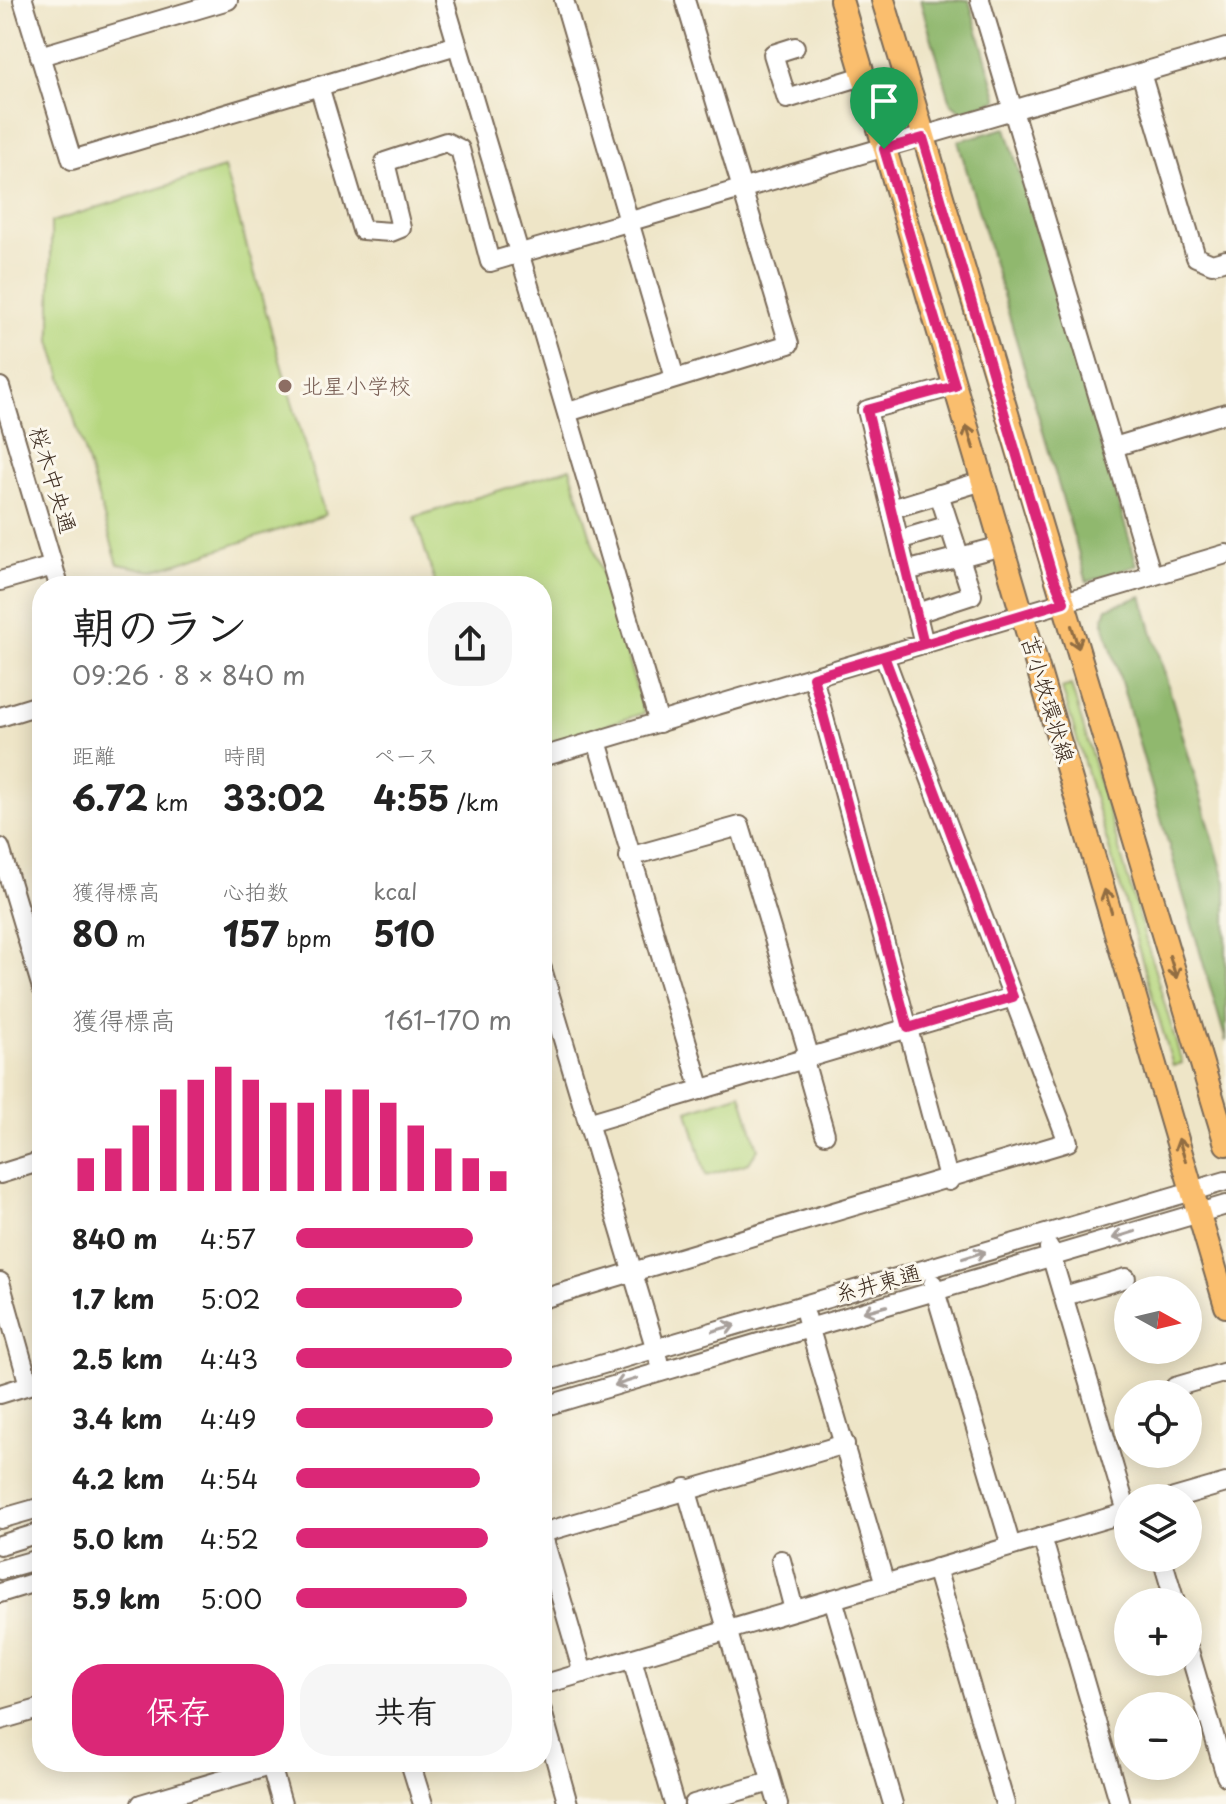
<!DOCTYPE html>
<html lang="ja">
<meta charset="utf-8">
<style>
body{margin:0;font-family:"Playpen Sans","Klee One",sans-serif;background:#f6f6f6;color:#222;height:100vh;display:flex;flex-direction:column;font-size:30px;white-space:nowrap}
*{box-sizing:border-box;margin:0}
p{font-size:26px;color:#767676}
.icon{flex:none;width:44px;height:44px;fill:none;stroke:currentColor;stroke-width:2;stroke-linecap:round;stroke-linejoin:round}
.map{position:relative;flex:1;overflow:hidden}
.panel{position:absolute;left:32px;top:576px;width:520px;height:1196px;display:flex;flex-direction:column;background:#fff;border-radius:32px;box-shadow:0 4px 20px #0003}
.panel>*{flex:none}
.needle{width:52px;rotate:98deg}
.tools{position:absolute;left:1114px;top:1276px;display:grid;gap:16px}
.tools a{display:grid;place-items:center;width:88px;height:88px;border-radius:50%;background:#fff;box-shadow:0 4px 20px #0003;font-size:40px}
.pin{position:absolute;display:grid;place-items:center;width:68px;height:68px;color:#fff;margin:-82px -34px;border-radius:50% 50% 50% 0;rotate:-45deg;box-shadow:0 0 8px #0007}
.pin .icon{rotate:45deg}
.round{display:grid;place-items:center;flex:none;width:84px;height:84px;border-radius:32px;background:#f6f6f6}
.head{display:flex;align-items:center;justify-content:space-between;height:136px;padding:0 40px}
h1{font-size:44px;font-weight:700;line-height:60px}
.stats{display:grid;grid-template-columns:repeat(3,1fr);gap:12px;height:136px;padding:8px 40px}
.stats div{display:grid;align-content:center}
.stats b{font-size:34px;font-weight:700}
.stats small{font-size:22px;font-weight:400}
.stats p{font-size:22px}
.chart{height:224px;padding:16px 40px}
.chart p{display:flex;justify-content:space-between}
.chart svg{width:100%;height:144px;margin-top:8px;stroke:#db2777;stroke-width:6}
.action{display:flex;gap:16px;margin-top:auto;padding:16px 40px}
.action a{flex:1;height:92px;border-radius:32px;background:#db2777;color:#fff;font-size:32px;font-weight:700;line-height:92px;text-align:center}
.action a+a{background:#f6f6f6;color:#222}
ul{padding:0 40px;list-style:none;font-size:26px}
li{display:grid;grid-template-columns:128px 96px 1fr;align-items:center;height:60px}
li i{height:20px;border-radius:10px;background:#db2777}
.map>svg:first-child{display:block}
</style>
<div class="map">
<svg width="1226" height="1804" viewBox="0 0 1226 1804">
<rect width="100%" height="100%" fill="#fbf7ec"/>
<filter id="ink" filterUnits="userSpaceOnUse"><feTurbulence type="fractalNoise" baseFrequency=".0125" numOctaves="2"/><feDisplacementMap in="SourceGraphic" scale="16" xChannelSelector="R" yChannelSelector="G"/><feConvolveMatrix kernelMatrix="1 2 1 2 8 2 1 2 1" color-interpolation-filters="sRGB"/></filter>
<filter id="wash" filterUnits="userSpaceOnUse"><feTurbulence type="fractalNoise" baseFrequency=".006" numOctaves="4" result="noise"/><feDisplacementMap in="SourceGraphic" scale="32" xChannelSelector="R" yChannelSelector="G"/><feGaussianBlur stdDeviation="1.8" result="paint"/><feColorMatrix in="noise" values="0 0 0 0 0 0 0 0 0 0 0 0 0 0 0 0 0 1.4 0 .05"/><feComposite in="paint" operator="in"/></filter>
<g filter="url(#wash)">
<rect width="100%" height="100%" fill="#eee5c7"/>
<g fill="#b6d77f" stroke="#78804e" stroke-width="2">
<polygon points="224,168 325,515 153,571 118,564 51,341 51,222"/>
<polygon points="570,468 644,713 542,745 542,586 436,586 415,517"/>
<polygon points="1071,685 1182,1063 1173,1066 1062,688"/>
<polygon points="741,1094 758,1149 749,1163 706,1176 688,1111"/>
</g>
<g fill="#90b86e" stroke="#667146" stroke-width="2">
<polygon points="920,0 969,0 998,100 962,112 951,103"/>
<polygon points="1006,128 1137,565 1087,582 958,141"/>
<polygon points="1142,596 1226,883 1226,1041 1103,620 1107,608"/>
</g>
</g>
<g filter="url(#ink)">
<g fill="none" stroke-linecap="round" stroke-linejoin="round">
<defs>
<g id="minor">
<polyline points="23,0 72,160 457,45"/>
<polyline points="444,0 659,723"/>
<polyline points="564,0 675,378"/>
<polyline points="980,0 1152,576"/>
<polyline points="795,47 773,54 787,99 863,76"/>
<polyline points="40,56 228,0"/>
<polyline points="1141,73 1196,257 1212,264 1226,260"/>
<polyline points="319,86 362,230 391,232 401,228 385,162 446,142 460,149 490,262 1226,48"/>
<polyline points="0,387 59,586"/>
<polyline points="568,412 789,344 685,0"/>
<polyline points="1114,447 1226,413"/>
<polyline points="891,509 983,481"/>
<polyline points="899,540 949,525"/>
<polyline points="906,571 1002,546"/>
<polyline points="0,581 53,566"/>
<polyline points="917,613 972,595 939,494"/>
<polyline points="924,644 867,410 955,386"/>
<polyline points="813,677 949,1181"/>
<polyline points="0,717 42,704"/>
<polyline points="597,741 701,1090"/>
<polyline points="542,757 1226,554"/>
<polyline points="0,848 42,988"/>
<polyline points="629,857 740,826 809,1055"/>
<polyline points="542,969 659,1360"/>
<polyline points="803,1057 825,1134"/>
<polyline points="588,1123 1013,997"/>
<polyline points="0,1174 42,1161"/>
<polyline points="1049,1248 1127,1512"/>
<polyline points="0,1282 29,1385"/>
<polyline points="933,1284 1011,1546"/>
<polyline points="1064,1296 1126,1278"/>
<polyline points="542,1299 1068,1142 884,656"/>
<polyline points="806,1316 885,1584"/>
<polyline points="542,1382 1226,1181"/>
<polyline points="1175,1387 1226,1372"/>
<polyline points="0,1394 42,1381"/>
<polyline points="542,1407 1226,1205"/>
<polyline points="686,1488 778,1804"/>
<polyline points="1174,1498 1226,1483"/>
<polyline points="0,1519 42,1507"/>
<polyline points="542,1533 845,1444"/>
<polyline points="542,1533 583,1673"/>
<polyline points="1042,1537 1120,1804"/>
<polyline points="0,1545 42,1532"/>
<polyline points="1162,1558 1175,1602"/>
<polyline points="781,1560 794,1610"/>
<polyline points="936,1568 1005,1804"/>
<polyline points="0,1570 42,1558"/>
<polyline points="0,1593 42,1580"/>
<polyline points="833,1599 893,1804"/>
<polyline points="1188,1647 1226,1776"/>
<polyline points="632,1659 674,1804"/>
<polyline points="542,1685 1128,1512"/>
<polyline points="542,1711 568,1804"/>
<polyline points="0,1720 42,1708"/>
<polyline points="270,1762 282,1804"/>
<polyline points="410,1762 423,1804"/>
<polyline points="141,1804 283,1762"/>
<polyline points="694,1804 771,1782"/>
</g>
<g id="major">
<polyline points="841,0 1226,1306"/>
<polyline points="883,0 1226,1144"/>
</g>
</defs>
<use href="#minor" stroke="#7a6b59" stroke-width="22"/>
<use href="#major" stroke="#7a6b59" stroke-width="26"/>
<use href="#minor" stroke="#fff" stroke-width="18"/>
<use href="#major" stroke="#fabe6e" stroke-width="22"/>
</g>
<defs><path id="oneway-shaft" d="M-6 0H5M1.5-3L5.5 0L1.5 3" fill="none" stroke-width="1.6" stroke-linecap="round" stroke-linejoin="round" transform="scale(2)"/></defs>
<g stroke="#916d42">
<use href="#oneway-shaft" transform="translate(970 437) rotate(-107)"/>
<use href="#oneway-shaft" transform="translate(1075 637) rotate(73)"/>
<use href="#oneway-shaft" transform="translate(1108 901) rotate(-107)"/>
<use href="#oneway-shaft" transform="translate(1173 967) rotate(73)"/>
<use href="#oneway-shaft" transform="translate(1182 1150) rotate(-107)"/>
</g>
<g stroke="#a79f9a">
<use href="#oneway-shaft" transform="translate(1124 1235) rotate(163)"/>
<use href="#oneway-shaft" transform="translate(974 1255) rotate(-17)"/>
<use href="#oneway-shaft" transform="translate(875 1309) rotate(165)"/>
<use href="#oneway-shaft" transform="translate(724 1328) rotate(-16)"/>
<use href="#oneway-shaft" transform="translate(626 1382) rotate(163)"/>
</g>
</g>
<g fill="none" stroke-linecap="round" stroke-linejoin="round" filter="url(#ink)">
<defs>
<polyline id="route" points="884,149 955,386 867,410 924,644 813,677 908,1028 1013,997 884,656 1064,602 1052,574 923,138 884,149"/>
</defs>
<use href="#route" stroke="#fff" stroke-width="16"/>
<use href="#route" stroke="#db2777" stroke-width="10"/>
</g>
<circle fill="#8d6e63" stroke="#fbf7ec" stroke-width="3" cx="285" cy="386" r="8"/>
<g text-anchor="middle" stroke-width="6" stroke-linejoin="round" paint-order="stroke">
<g font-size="22" fill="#785e54" stroke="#fbf7ec" text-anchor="start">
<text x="301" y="394">北星小学校</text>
</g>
<g font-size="22" fill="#3b2a1e" stroke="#fbf7ec">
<text transform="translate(53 480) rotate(73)" y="8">桜木中央通</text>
<text transform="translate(1048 699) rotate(73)" y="8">苫小牧環状線</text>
<text transform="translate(878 1283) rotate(-15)" y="8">糸井東通</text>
</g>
</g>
</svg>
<div class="tools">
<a><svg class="needle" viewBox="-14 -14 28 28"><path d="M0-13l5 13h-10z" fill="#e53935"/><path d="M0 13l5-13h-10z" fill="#767676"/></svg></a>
<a><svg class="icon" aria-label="locate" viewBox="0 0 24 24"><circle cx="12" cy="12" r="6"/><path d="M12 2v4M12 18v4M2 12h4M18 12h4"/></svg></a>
<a><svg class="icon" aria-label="layers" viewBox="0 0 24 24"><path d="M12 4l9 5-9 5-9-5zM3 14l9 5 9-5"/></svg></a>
<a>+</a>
<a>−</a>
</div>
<div class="pin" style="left:884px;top:149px;background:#1e9e55"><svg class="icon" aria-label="arrive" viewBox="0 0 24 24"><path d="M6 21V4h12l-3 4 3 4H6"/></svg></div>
<section class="panel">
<div class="head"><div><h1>朝のラン</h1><p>09:26 · 8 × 840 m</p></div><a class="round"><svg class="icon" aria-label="share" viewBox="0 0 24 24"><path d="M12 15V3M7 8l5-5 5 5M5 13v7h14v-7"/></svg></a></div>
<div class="stats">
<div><p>距離</p><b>6.72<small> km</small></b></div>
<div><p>時間</p><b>33:02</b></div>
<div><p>ペース</p><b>4:55<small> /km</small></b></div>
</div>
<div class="stats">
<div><p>獲得標高</p><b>80<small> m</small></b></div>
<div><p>心拍数</p><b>157<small> bpm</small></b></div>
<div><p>kcal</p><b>510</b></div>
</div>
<div class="chart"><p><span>獲得標高</span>161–170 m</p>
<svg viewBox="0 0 160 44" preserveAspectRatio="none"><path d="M5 44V34M15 44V31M25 44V24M35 44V13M45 44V10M55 44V6M65 44V10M75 44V17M85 44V17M95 44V13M105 44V13M115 44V17M125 44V24M135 44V31M145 44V34M155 44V38"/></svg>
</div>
<ul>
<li><b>840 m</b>4:57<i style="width:82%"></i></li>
<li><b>1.7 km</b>5:02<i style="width:77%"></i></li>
<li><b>2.5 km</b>4:43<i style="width:100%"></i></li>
<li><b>3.4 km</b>4:49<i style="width:91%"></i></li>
<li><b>4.2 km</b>4:54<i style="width:85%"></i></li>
<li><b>5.0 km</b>4:52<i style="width:89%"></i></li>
<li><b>5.9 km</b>5:00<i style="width:79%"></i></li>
</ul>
<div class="action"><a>保存</a><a>共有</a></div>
</section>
</div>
